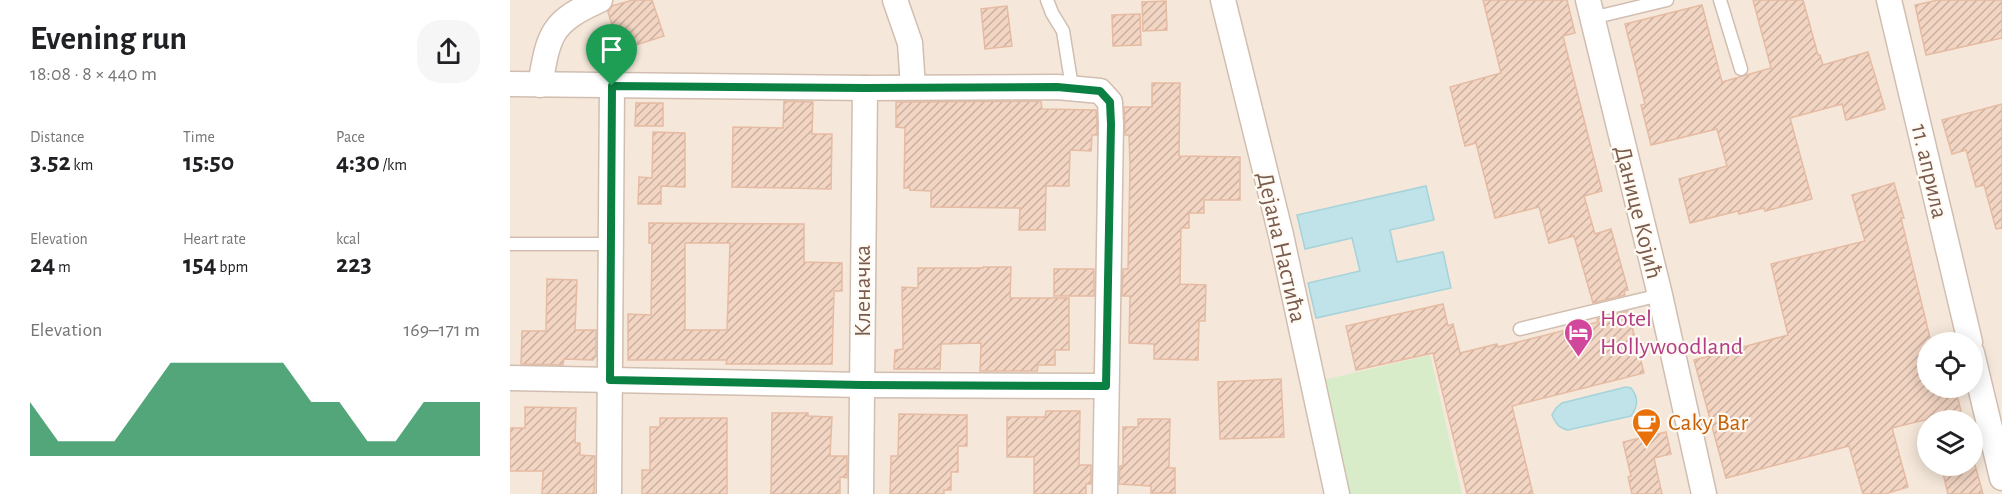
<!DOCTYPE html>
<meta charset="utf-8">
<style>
body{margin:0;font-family:"Alegreya Sans",sans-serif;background:#f6f6f6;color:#202124;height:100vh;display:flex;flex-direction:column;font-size:22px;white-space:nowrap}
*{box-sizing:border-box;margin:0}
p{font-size:20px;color:#757577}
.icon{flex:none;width:33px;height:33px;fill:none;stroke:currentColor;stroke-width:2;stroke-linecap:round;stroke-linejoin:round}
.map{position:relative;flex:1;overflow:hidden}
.sheet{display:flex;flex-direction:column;background:#fff;width:510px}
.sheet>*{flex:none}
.tools{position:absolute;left:1407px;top:332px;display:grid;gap:12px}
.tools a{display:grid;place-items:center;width:66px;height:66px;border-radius:50%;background:#fff;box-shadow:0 3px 15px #0003;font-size:30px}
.pin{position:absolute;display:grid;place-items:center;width:51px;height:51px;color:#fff;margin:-62px -26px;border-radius:50% 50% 50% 0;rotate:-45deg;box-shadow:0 0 6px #0007}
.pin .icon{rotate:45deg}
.round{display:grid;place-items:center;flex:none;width:63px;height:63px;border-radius:24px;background:#f6f6f6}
.summary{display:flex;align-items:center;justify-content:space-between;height:102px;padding:0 30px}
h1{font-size:33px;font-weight:600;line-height:45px}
.figures{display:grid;grid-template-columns:repeat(3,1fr);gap:9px;height:102px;padding:6px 30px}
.figures div{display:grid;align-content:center}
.figures b{font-size:26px;font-weight:600}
.figures small{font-size:16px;font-weight:400}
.figures p{font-size:16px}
.chart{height:168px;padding:12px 30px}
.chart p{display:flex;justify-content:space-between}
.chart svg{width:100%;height:108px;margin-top:6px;fill:#0b8043;opacity:.7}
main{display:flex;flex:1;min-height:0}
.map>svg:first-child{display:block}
</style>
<main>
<section class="sheet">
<div class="summary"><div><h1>Evening run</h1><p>18:08 · 8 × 440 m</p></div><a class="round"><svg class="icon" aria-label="share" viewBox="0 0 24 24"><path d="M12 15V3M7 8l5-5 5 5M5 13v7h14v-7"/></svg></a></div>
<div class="figures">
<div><p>Distance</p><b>3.52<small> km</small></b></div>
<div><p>Time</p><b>15:50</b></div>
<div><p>Pace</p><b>4:30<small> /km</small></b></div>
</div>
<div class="figures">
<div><p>Elevation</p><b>24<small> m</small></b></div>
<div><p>Heart rate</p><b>154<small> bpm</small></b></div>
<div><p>kcal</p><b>223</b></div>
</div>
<div class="chart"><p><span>Elevation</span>169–171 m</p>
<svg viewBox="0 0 160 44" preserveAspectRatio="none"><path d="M0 44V22L10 38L20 38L30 38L40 22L50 6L60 6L70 6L80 6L90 6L100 22L110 22L120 38L130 38L140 22L150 22L160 22V44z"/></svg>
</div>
</section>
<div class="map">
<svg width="1492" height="494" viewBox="0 0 1492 494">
<defs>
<pattern id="building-hatch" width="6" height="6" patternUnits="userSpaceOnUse" patternTransform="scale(1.5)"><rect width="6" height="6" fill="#f3d5c3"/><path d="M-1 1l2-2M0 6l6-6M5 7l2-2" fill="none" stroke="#cab0a1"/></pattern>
</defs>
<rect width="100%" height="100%" fill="#fdf6ec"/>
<path fill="#f5e8da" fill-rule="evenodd" d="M0,0H1492V494H0ZM1418,342H1462V387H1418ZM1418,420H1462V465H1418Z"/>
<polygon fill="#d8ecc9" points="920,355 952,494 835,494 809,381"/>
<g fill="#bfe3e8" stroke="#a5d3da" stroke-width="1.5">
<polygon points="916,186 924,220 880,230 887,262 933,252 941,288 806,318 798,283 850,271 842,238 795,249 787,215"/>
<path d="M1116,387L1121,388C1129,398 1128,406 1121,416L1058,430C1049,428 1046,424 1042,415L1046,408L1052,403Z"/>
</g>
<g fill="url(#building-hatch)" stroke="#e6bba3" stroke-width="1.5" fill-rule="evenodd">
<polygon points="123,0 142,0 154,36 110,50 98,12 102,6"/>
<polygon points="973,0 1057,0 1065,33 1053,36 1092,191 1074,196 1085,234 1101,229 1118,290 1114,291 1115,295 1083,303 1064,236 1039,243 1029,207 985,218 966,143 955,146 940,87 991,73"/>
<polygon points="1243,0 1293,0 1308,55 1310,55 1313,65 1358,52 1375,109 1336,120 1332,104 1280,118 1302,199 1255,211 1254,208 1229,214 1228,211 1180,223 1169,179 1217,166 1207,129 1141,145 1131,105 1135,104 1115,24 1192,5 1212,82 1261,68"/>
<polygon points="1428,0 1492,0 1492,38 1416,55 1405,5"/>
<polygon points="656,1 657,30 633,31 632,2"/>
<polygon points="497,6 502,46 475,49 471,9"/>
<polygon points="630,14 631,45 603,46 602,15"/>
<polygon points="642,83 670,83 669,156 730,157 730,200 694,200 694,213 679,213 679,228 671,228 670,284 696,285 695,321 689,321 688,360 644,359 644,344 619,343 620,296 612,296 613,269 618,269 620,166 619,135 615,135 614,107 642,107"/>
<polygon points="274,101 303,102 302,134 322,134 321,189 222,187 223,127 273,128"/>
<polygon points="531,101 532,109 586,110 587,124 587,135 582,135 581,151 560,150 559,186 536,186 535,230 509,230 510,208 421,207 421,191 400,190 400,188 394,188 395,128 386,127 386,102"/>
<polygon points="126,103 153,103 153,126 125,126"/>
<polygon points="1492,104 1492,228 1486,229 1474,185 1466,187 1456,150 1442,154 1432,120"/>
<polygon points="143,132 175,133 175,187 151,186 151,204 128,204 129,177 142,178"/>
<polygon points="1384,183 1394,218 1391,218 1421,342 1418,342 1418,387 1445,387 1451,411 1382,428 1398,487 1375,494 1353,494 1339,446 1216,478 1184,360 1278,335 1261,264 1355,241 1342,195"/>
<path d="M139,223L294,224V262L332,263V291H324L322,364H216L217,360H118V314L141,315L142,243H139ZM175,243H220L217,330H175Z"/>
<polygon points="473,267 501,267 500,298 559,298 559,350 545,350 545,365 528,365 527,371 470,371 471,343 431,344 430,369 384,369 385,350 393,349 392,287 408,288 408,268 473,268"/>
<rect x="544" y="269" width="40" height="27"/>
<polygon points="37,279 67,280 65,330 86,330 86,356 83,360 54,359 53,365 11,364 12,331 36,331"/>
<polygon points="933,304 938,326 943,324 950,353 987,344 988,347 1088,322 1087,319 1118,311 1134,373 1002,406 1023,494 957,494 923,353 846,370 836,326"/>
<polygon points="771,379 774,437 710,439 708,382"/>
<polygon points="15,407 66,408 65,443 70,443 70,455 85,456 84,494 32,494 33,471 0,471 0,428 15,428"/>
<polygon points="536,411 570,411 569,465 581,465 581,484 576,484 576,494 524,494 524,457 497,457 497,417 535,417"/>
<polygon points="262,413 298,413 298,416 322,417 320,456 337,456 337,478 330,477 330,494 261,494"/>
<polygon points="389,414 457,415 457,446 448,446 448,472 441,472 441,490 434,490 434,494 380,494 381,456 388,456"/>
<polygon points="150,418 217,418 217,494 132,494 132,470 140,470 140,427 150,427"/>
<polygon points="628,419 660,419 659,468 665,468 665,493 641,493 641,486 609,484 610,466 613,466 613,427 628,427"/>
<polygon points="1156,432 1161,454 1144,458 1152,494 1122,494 1118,477 1121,476 1113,442"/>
<polygon points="1431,465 1465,465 1473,494 1438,494"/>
</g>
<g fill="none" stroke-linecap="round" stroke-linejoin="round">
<defs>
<g id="service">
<polyline points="537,0 542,13 553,31 562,87"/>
<polyline points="1210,0 1231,69"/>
<polyline points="1082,18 1157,0"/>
<polyline points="0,244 100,244"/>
<polyline points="1010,329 1150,295"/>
</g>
<g id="minor">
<polyline points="385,0 400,43 403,87"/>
<polyline points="713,0 771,235 827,494"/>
<polyline points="1078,0 1150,295 1194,494"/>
<polyline points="1379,0 1460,342"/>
<polyline points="0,84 355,88 547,87 590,91 600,102 601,124 595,494"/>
<path d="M30,85C39,33 41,22 90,0"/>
<polyline points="1462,353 1492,478"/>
<polyline points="0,378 352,385 596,386"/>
<polyline points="99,494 102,86"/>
<polyline points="351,494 355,88"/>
</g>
</defs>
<use href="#service" stroke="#d1beb0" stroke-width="15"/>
<use href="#minor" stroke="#d1beb0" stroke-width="27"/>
<use href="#service" stroke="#fff" stroke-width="12"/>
<use href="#minor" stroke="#fff" stroke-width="24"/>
</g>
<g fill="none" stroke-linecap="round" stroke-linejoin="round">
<defs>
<polygon id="route" points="102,86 355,88 547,87 590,91 600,102 601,124 596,386 352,385 100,380"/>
</defs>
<use href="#route" stroke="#fff" stroke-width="12"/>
<use href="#route" stroke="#0b8043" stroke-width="8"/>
</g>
<defs>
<symbol id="hotel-pin" viewBox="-11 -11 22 30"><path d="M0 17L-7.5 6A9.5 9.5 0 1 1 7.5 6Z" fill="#d1479c" stroke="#fffaf3"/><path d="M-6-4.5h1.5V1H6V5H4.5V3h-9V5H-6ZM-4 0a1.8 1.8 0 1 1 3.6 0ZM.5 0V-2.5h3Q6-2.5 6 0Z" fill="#fff"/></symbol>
<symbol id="cafe-pin" viewBox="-11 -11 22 30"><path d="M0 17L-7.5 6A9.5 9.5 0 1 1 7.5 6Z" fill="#e8710a" stroke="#fffaf3"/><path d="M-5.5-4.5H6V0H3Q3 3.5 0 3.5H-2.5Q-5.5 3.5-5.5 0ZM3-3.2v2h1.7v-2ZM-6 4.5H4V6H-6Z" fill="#fff"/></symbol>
</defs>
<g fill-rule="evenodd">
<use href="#hotel-pin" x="1052" y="316" width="33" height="45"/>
<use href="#cafe-pin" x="1120" y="406" width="33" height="45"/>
</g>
<g text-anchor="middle" stroke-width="4.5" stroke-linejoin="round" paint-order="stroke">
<g font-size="24" fill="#7a5c4d" stroke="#fffaf3">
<text transform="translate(1420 171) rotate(77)" y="8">11. априла</text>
<text transform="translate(1129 212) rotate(76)" y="8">Данице Којић</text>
<text transform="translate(772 247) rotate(77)" y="8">Дејана Настића</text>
<text transform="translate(352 291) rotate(-90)" y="8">Кленачка</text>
</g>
<g font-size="24" fill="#b23c85" stroke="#fffaf3" text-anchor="start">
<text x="1090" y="326">Hotel<tspan x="1090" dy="28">Hollywoodland</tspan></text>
</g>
<g font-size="24" fill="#c56008" stroke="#fffaf3" text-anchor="start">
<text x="1158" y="430">Caky Bar</text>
</g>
</g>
</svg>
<div class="tools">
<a><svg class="icon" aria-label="locate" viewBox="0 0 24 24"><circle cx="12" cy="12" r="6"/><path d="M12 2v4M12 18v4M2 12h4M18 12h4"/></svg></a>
<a><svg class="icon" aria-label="layers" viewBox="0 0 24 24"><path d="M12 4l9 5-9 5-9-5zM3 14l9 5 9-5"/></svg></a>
</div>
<div class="pin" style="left:102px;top:86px;background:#1e9e55"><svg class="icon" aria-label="arrive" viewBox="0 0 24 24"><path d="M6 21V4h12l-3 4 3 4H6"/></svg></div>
</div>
</main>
